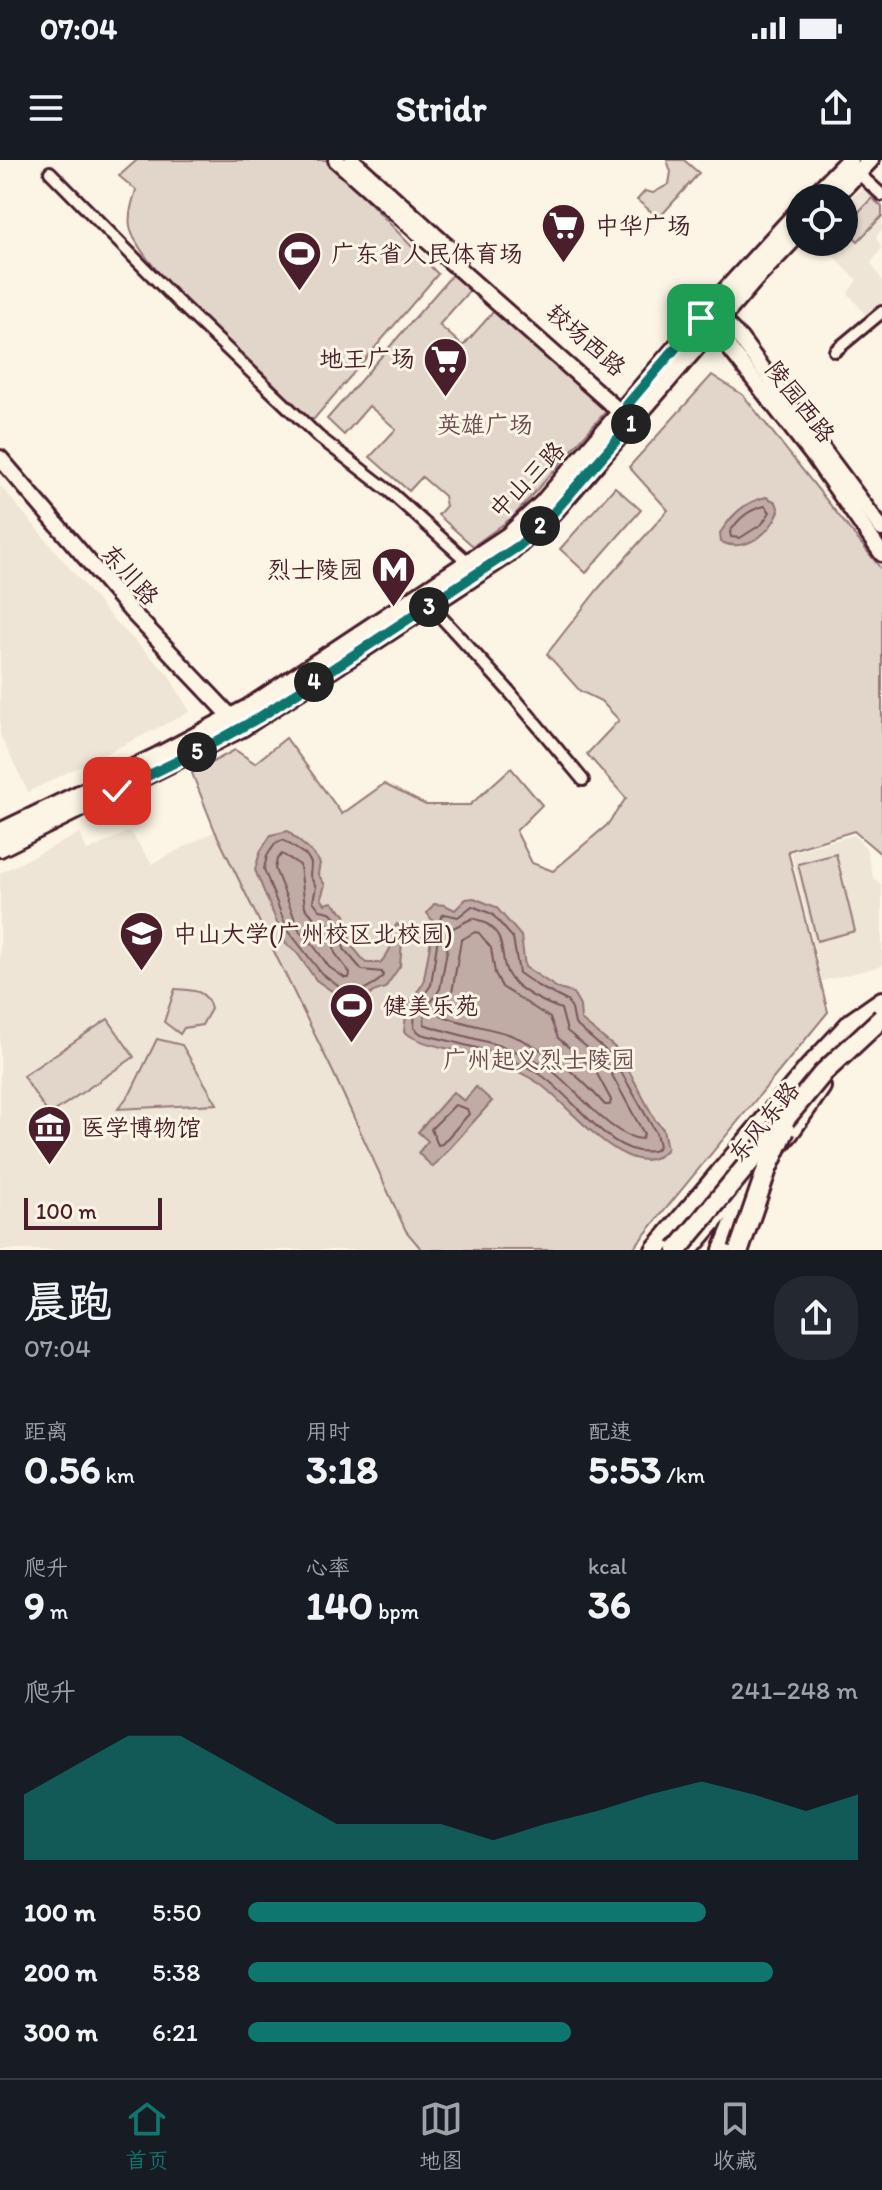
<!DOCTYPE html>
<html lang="zh">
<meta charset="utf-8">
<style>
body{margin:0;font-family:Itim,"LXGW WenKai TC",sans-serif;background:#242831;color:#f1f3f6;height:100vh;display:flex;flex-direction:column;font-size:30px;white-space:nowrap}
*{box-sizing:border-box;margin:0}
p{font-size:26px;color:#9ea1a6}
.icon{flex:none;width:44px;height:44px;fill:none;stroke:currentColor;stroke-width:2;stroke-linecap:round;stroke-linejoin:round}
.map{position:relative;height:1090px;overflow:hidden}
.panel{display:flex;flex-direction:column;background:#171b24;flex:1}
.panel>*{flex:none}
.fabs{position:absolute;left:786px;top:24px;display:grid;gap:16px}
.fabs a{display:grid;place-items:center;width:72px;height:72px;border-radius:50%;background:#171b24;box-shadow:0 2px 6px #0004;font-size:40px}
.scale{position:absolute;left:24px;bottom:20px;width:138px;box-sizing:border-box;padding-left:8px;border:4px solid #4a1f2b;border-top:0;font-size:22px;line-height:28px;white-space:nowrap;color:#4a1f2b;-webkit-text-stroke:6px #fcf5e5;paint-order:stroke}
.pin{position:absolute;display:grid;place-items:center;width:68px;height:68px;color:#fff;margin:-34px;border-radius:16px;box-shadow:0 4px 12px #0006}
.km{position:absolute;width:40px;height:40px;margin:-20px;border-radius:50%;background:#222;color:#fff;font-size:22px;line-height:40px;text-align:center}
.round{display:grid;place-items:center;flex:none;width:84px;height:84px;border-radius:32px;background:#242831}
.headline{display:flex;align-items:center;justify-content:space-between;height:136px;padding:0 24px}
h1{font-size:44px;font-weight:700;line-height:60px}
.metrics{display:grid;grid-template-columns:repeat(3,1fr);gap:12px;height:136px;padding:8px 24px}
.metrics div{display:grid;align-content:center}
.metrics b{font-size:40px;font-weight:700}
.metrics small{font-size:22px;font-weight:400}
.metrics p{font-size:22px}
.chart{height:224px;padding:16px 24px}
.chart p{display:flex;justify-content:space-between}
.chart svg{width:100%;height:144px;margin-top:8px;fill:#0f766e;opacity:.7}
ul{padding:0 24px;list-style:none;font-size:26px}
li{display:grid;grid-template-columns:128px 96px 1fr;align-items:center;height:60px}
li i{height:20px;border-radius:10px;background:#0f766e}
.status{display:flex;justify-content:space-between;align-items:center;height:56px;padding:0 40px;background:#171b24;direction:ltr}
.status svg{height:22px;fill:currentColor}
header{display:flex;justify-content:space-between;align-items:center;height:104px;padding:0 24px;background:#171b24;font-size:36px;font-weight:700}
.menu{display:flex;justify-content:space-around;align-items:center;height:112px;border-top:2px solid #363941;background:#171b24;font-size:22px;color:#9ea1a6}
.menu a{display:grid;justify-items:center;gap:4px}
.menu .on{color:#0f766e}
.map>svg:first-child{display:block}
</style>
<div class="status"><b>07:04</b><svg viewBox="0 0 49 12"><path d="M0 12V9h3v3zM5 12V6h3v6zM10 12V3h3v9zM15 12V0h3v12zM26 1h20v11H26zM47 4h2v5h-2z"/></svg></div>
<header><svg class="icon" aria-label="menu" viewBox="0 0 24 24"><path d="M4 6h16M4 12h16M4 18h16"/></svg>Stridr<svg class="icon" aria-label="share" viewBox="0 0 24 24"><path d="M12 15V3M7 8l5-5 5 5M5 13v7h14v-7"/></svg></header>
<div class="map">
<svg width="882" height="1090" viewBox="0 0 882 1090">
<rect width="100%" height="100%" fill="#fcf5e5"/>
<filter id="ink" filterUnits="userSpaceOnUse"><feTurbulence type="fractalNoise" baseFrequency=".0125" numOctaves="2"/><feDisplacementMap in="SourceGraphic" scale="16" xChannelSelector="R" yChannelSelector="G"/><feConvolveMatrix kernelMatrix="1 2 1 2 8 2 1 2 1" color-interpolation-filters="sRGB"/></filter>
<g filter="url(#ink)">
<g fill="#eee5d7">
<polygon points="865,24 882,40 882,70 876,77 882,88 871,103 882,120 882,144 867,157 848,133 857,120 819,82 844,82 844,47"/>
<polygon points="0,325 110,456 168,514 190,552 28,632 0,575"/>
<polygon points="130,671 152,704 215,671 333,912 406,1071 422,1090 0,1090 0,713 80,673 87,691"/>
<polygon points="854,675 866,688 873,717 882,726 882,806 822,821 791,692"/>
</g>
<g fill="#e2d5ca" stroke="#967a7a" stroke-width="2">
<path d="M137,0H329L438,114L314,259H306C272,227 135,105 130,66C128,56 133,39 136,30L119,16Z"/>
<polygon points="667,0 684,0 699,13 659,58 637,40 645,31 653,33 669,24 671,12"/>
<polygon points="872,38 882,47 882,56 858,81 844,67"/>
<polygon points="452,115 470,130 439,165 463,186 494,151 607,250 513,357 473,386 438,355 446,346 444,336 422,317 409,331 370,297 396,269 369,246 344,275 327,259"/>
<polygon points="712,215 743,235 882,410 882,695 854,671 788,691 828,852 632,1090 422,1090 406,1071 333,912 215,671 192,613 235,590 255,603 286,578 342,654 384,624 426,645 470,645 511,608 542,645 516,671 532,703 553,711 607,665 626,638 587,594 619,560 601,541 580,531 547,494 598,429 668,350 629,307"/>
<polygon points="615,327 641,350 586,413 560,389"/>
<polygon points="836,694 855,771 817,781 798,704"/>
<path d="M175,829C192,830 207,829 211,849L202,865L184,868L180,874L164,862Z"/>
<polygon points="108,859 134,897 49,955 23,916"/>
<polygon points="157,879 182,885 217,944 118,949 131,932"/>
</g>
<g fill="#c0aca5" stroke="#917474" stroke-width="2">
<path d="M766,337L776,342L779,351C770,374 745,393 721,382L720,373C732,355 744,342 766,337Z"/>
<path d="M288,671C299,683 312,689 320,703L318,714L325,725L321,738L325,744L332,742L345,755L351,785L366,803H380C388,794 395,784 392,771L397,764L403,770L400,806L385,828L373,832L363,842L339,836L316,820L297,793L286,784L255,710L260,692L271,675Z"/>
<path d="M474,738L496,747L521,776L525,807L559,829L573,833L580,846L581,860L618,890L655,960L663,969L667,989C633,1030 568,944 540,924C517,908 488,899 461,892C441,886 422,885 404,872L407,845L423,824L434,763L427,753L434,744L445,745L455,750L466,739Z"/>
<polygon points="476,927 492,941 433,1007 418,993 428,981 418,972 453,932 464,941"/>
</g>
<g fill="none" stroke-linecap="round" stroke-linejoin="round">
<g stroke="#79575c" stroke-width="2">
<path d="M765,346L770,352L762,364L740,378L731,377L730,372C738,359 750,349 765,346Z"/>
<path d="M283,680L307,696L311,703L310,716L316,727L313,741L320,750L330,752L338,760L344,789L362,810L382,812L383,816C379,823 367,827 360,832L342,829L322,814L287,769L264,709L267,696L275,684Z"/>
<polygon points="282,694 300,705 305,747 314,758 330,765 335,793 350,813 349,818 345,818 329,807 311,782 300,772 275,709 277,699"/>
<path d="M472,746L492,754L513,778L519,813L538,826L567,841L572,849L575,864L612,896L656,973L659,986L656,990C613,1003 572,933 538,913C502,892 461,884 421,874L414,868L415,848L431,825L441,756L445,754L458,757Z"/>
<path d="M473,758C514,770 495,799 511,819C522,832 545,843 561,849L567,871L605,902L644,974L642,979C610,977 578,930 551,910C512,882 467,880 424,864L425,851L440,829L451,769Z"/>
<path d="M475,772L479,773L491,788L495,813L502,827L550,858L558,878L595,910L611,940L610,945H605C578,914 547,888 508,874C486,867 462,864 441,855L440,851L452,833L461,780Z"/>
<polygon points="455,945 467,949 469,954 442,984 438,985 431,969"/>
</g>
<defs>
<g id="street">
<polyline points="50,12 176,140 319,277 389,331 469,403"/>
<polyline points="858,13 882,35"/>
<polyline points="835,191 882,152"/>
<polyline points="431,446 508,530 583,620"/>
</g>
<g id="secondary">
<polyline points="336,0 620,252 628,256"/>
<polyline points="352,0 459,97"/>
<polyline points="711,153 721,159 740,178 882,369"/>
<polyline points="711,158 730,189 814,297 882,394"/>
<polyline points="0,298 131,451 237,563"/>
</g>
<g id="primary">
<polyline points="812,38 849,0"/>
<polyline points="833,38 870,0"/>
<polyline points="0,672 156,597 248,548 508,376 543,343 707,151 800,50"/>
<polyline points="0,688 242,568 510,393 554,352 754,120 800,72"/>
<polyline points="689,1090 790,973 822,927"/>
<polyline points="722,1090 748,1027"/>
</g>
<polyline id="highway" points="655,1090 808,909 852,862 882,841"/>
</defs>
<use href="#street" stroke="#4a1f2b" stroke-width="16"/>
<use href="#secondary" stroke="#4a1f2b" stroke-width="20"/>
<use href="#primary" stroke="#4a1f2b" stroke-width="22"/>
<use href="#highway" stroke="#4a1f2b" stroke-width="24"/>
<use href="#street" stroke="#fcf5e5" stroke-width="10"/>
<use href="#secondary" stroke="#fcf5e5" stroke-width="14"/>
<use href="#primary" stroke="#fcf5e5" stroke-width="16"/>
<use href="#highway" stroke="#fcf5e5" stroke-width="18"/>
<defs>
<g id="highway-bridge">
<polyline points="677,1090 823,913 882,858"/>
<polyline points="739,1090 767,1009 785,970"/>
</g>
</defs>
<use href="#highway-bridge" stroke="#4a1f2b" stroke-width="24" stroke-linecap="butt"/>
<use href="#highway-bridge" stroke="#fcf5e5" stroke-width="18"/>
</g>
</g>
<g fill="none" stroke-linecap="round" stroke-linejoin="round" filter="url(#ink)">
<defs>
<polyline id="route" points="117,631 210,585 260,557 520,385 554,352 635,259 627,245 701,158"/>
</defs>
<use href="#route" stroke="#fff" stroke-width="16"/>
<use href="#route" stroke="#0f766e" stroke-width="10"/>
</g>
<defs>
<symbol id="supermarket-pin" viewBox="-11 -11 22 30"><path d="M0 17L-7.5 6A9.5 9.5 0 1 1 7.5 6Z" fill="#4a1f2b" stroke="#fcf5e5"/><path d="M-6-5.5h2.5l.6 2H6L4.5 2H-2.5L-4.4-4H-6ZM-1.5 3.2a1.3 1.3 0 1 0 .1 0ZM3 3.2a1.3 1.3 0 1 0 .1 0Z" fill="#fff"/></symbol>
<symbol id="stadium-pin" viewBox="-11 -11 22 30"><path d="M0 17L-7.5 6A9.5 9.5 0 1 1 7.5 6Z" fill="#4a1f2b" stroke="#fcf5e5"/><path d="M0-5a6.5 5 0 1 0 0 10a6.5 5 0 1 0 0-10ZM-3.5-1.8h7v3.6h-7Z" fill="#fff"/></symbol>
<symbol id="metro-pin" viewBox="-11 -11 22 30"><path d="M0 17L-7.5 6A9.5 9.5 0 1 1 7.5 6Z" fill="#4a1f2b" stroke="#fcf5e5"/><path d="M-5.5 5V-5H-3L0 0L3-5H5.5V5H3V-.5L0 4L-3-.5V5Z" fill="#fff"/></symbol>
<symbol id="university-pin" viewBox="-11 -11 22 30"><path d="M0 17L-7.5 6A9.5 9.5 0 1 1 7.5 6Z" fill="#4a1f2b" stroke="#fcf5e5"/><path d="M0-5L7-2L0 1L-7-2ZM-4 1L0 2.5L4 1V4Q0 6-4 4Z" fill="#fff"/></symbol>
<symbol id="museum-pin" viewBox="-11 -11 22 30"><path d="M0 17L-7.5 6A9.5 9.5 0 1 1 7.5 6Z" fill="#4a1f2b" stroke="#fcf5e5"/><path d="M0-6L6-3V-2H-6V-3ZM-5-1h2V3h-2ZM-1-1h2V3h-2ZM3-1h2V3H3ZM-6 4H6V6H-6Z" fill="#fff"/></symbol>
</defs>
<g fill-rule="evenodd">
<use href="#supermarket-pin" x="538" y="40" width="51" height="69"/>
<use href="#stadium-pin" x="274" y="68" width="51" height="69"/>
<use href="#supermarket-pin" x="420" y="174" width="51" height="69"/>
<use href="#metro-pin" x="368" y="384" width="51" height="69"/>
<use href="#university-pin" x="116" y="748" width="51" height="69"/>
<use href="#stadium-pin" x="326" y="820" width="51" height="69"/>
<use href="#museum-pin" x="24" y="942" width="51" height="69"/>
</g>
<g text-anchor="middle" stroke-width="6" stroke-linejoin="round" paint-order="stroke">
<g font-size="24" fill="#4a1f2b" stroke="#fcf5e5" text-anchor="start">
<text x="595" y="74">中华广场</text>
<text x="331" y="102">广东省人民体育场</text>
<text x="415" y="207" text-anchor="end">地王广场</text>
<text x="363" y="418" text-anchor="end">烈士陵园</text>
<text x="173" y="782">中山大学(广州校区北校园)</text>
<text x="383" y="854">健美乐苑</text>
<text x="81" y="976">医学博物馆</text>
</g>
<g font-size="24" fill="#4a1f2b" stroke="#fcf5e5">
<text transform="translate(586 180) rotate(41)" y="8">较场西路</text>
<text transform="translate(800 242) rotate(52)" y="8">陵园西路</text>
<text transform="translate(527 320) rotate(-46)" y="8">中山三路</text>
<text transform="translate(130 415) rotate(48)" y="8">东川路</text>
<text transform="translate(764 962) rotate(-51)" y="8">东风东路</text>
</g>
<g font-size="24" fill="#704c53" stroke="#fcf5e5">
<text x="485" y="273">英雄广场</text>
<text x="539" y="908">广州起义烈士陵园</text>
</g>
</g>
</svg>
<div class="fabs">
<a><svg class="icon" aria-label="locate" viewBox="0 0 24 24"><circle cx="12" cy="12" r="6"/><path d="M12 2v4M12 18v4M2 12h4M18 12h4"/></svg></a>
</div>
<div class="scale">100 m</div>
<div class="pin" style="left:701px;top:158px;background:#1e9e55"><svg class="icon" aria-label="arrive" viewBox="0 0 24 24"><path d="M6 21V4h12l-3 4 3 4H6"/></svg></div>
<div class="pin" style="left:117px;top:631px;background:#d93025"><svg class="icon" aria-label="check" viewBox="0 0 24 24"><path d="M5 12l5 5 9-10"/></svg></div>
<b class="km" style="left:631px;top:264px">1</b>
<b class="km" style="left:540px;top:366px">2</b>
<b class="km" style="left:429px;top:447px">3</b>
<b class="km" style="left:314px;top:522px">4</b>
<b class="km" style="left:197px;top:592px">5</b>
</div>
<section class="panel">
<div class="headline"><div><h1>晨跑</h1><p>07:04</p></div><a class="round"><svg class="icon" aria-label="share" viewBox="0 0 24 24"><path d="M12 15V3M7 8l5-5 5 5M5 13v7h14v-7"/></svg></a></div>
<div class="metrics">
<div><p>距离</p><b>0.56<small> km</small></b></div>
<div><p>用时</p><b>3:18</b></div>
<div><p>配速</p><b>5:53<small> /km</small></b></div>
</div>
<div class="metrics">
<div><p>爬升</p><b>9<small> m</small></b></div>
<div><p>心率</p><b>140<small> bpm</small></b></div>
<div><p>kcal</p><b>36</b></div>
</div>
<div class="chart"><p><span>爬升</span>241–248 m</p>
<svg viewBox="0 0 160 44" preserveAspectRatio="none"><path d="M0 44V24L10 15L20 6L30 6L40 15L50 24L60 33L70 33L80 33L90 38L100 33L110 29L120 24L130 20L140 24L150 29L160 24V44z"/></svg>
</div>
<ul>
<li><b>100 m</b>5:50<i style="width:75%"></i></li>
<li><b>200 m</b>5:38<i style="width:86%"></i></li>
<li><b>300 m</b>6:21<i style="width:53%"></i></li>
</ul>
</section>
<nav class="menu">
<a class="on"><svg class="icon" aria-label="home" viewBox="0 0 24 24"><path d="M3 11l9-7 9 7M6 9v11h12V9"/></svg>首页</a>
<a><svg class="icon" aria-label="map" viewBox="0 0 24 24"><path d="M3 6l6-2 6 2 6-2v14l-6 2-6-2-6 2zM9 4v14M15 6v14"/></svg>地图</a>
<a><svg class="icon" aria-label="saved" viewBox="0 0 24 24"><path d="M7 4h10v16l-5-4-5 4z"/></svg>收藏</a>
</nav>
